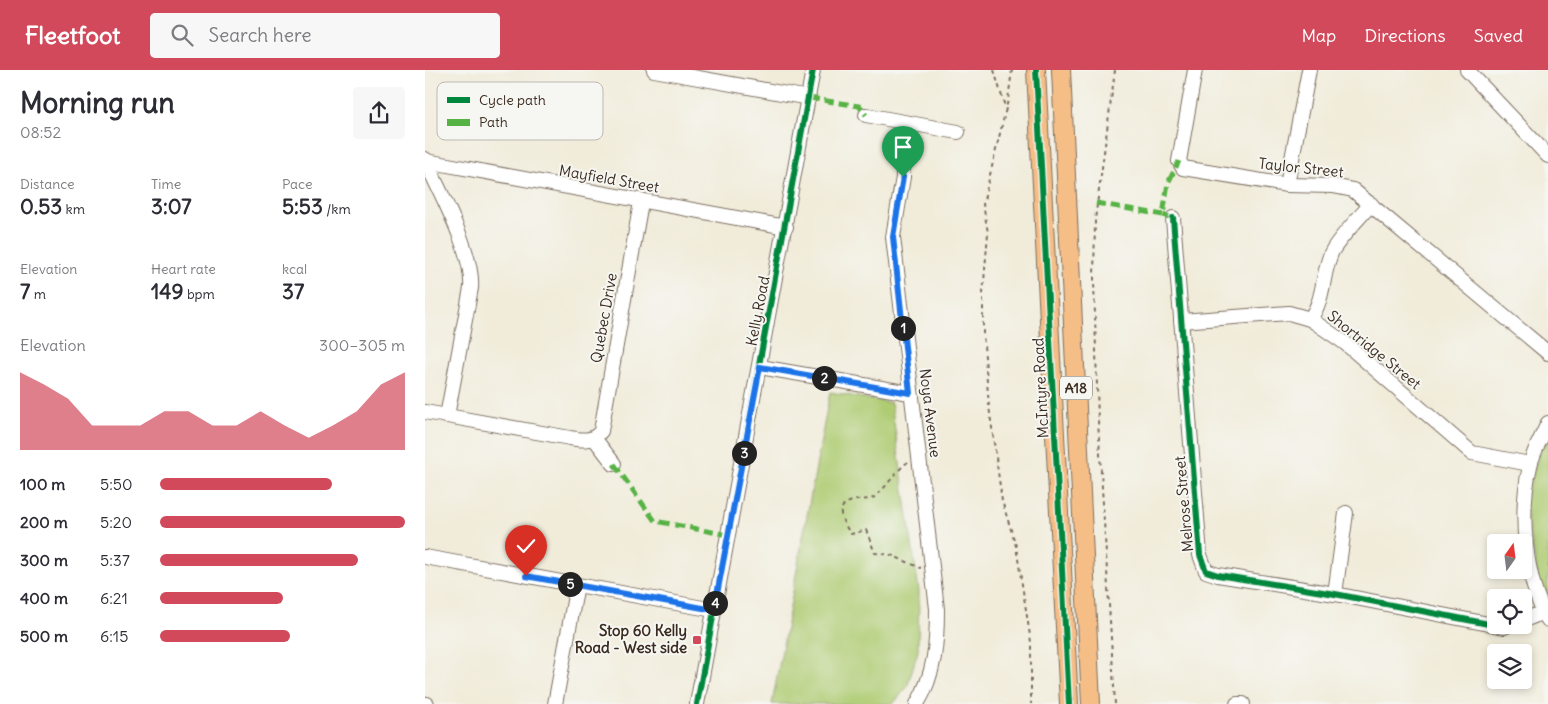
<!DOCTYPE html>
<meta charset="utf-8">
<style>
body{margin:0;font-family:Delius,sans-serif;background:#f7f7f7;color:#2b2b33;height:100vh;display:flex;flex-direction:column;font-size:19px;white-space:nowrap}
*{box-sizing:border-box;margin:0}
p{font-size:16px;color:#7c7c81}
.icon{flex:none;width:28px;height:28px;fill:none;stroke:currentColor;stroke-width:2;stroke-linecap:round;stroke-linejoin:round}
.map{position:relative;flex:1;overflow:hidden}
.drawer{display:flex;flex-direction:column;background:#fff;width:425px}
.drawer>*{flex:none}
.needle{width:32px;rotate:14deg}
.tools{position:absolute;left:1062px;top:464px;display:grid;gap:10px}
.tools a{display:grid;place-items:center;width:45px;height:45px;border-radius:5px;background:#fff;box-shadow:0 2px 8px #0003;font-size:25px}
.pin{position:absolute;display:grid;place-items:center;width:42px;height:42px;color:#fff;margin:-51px -21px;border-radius:50% 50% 50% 0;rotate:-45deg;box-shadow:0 0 5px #0007}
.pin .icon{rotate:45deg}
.km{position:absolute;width:25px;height:25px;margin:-12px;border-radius:50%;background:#222;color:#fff;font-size:14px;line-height:25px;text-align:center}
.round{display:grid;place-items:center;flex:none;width:52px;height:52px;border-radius:5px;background:#f7f7f7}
.headline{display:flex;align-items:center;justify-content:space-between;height:85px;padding:0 20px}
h1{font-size:28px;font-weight:700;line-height:38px}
.metrics{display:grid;grid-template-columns:repeat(3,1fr);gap:8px;height:85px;padding:5px 20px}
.metrics div{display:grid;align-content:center}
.metrics b{font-size:21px;font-weight:700}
.metrics small{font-size:14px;font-weight:400}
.metrics p{font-size:14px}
.chart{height:140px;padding:10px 20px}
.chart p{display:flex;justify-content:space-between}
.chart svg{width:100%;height:90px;margin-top:5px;fill:#d1495b;opacity:.7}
ul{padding:0 20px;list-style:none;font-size:16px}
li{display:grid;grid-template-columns:80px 60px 1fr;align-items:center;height:38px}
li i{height:12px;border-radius:6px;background:#d1495b}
header{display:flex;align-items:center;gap:30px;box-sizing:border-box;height:70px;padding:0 25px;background:#d1495b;color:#fff}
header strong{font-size:24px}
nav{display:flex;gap:28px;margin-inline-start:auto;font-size:18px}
.search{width:350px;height:45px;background:#f7f7f7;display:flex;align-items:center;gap:12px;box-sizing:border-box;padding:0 18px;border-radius:5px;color:#7c7c81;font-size:19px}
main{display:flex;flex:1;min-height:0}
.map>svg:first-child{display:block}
</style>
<header>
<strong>Fleetfoot</strong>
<div class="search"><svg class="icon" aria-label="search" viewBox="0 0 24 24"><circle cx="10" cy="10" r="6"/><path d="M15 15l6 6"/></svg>Search here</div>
<nav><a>Map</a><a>Directions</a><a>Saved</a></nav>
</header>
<main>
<section class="drawer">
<div class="headline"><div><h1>Morning run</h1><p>08:52</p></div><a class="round"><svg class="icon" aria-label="share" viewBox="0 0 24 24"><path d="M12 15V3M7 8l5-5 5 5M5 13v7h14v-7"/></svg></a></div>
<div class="metrics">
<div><p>Distance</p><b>0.53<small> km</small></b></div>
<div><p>Time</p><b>3:07</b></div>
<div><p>Pace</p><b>5:53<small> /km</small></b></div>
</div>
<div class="metrics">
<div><p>Elevation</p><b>7<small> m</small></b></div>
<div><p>Heart rate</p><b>149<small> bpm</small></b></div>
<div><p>kcal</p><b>37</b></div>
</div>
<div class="chart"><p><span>Elevation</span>300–305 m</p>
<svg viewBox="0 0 160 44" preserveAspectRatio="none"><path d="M0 44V6L10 12L20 19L30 32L40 32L50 32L60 25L70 25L80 32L90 32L100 25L110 32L120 38L130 32L140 25L150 12L160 6V44z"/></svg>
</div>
<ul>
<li><b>100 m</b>5:50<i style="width:70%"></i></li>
<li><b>200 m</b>5:20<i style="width:100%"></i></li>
<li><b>300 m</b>5:37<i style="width:81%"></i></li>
<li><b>400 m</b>6:21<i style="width:50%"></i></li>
<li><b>500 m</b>6:15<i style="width:53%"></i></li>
</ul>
</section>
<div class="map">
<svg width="1123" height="634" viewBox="0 0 1123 634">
<rect width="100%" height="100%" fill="#f6f6f2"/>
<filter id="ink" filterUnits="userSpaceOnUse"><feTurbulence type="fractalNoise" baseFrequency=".02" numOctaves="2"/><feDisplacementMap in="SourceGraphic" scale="10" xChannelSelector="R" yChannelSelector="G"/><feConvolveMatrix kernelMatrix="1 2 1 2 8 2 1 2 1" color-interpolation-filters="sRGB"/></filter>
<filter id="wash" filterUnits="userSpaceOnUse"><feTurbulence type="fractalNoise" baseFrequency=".0096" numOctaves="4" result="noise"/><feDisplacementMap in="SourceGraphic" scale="20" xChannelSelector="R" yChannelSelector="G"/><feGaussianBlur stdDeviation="1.12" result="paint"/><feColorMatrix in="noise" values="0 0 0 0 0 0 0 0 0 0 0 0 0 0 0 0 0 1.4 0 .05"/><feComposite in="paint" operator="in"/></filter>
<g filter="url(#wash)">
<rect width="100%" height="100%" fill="#f1ecda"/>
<g fill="#afcc73" stroke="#757b48">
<polygon points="405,322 466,333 494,521 493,581 482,617 468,634 347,634"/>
<polygon points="1123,353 1123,550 1119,542 1099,432"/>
</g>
</g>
<g filter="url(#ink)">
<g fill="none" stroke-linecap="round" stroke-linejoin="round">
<defs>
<g id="minor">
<polyline points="229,0 384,28"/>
<polyline points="770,0 754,91 758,98 862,115 908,116 928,120 1123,283"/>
<polyline points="1042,0 1123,86"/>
<polyline points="441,45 533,62"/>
<path d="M483,53L478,84V107L468,167L512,539C512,573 510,604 492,634"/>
<path d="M0,89C15,123 49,183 46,218L22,346"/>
<polyline points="1,91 361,157"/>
<polyline points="862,115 884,0"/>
<polyline points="748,148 775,485 781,501 793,505 910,524 1079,557 1083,555"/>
<path d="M885,249C899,230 897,207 905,186C908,174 937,145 946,134"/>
<polyline points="756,251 864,243 885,249 920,273 1047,383 1105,394"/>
<polyline points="335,297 485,323"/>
<path d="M0,342L145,368C157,370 168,372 176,361L216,132"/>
<path d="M1123,353C1117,367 1108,381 1105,396C1094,442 1099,508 1123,550"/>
<polyline points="169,368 189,394"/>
<polyline points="0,487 289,540"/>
<polyline points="910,524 921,443"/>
<polyline points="1099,550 1119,542"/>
<polyline points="0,634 2,634"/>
<polyline points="130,634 152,515"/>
<polyline points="272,634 388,0"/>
<polyline points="812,634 818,634"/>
</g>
<g id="major">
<polyline points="611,0 644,634"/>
<polyline points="636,0 666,634"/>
</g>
</defs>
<use href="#minor" stroke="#7b6e60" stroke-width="16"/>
<use href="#major" stroke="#7b6e60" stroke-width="20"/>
<g stroke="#7b6e60" stroke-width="2" stroke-dasharray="4 4" stroke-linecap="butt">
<polyline points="569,0 581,40"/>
<polyline points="587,0 583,30 558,134 563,163 558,224 558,263 564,336 577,431 591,476 606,572 606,634"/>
<path d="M483,392C470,401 461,419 448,428C444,430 437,429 432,430C408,434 415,449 426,464L441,460L450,483L466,485L496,498"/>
<polyline points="690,634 673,351 669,210 670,150 690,0"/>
</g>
<use href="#minor" stroke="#fff" stroke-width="14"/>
<use href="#major" stroke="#f6be87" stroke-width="18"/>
<g stroke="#57b245" stroke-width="5" stroke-dasharray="10 5" stroke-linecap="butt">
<polyline points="384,28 434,36 441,45"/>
<polyline points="671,133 738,145"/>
<polyline points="748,148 738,145 743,113 754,91"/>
<polyline points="189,394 230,451 303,465"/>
</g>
<defs>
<g id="cycleway">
<polyline points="611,0 644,634"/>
<polyline points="748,148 775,485 781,501 793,505 910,524 1079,557 1083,555"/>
<polyline points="272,634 388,0"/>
</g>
</defs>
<use href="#cycleway" stroke="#f6f6f2" stroke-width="9"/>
<use href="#cycleway" stroke="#00873e" stroke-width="6"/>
</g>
</g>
<g fill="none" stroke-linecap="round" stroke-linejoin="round" filter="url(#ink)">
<defs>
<polyline id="route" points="101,506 289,540 335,297 485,323 468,167 478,107"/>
</defs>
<use href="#route" stroke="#fff" stroke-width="10"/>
<use href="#route" stroke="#1a73e8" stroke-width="6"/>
</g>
<rect fill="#d1495b" stroke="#f6f6f2" stroke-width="2" x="267" y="565" width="10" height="10" rx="2.5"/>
<g text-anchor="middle" stroke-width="4" stroke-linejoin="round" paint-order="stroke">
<rect fill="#f6f6f2" stroke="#73675e" stroke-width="1" x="635" y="306.5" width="32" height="23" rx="4"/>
<g font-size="14" font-weight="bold" fill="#3b2a1e">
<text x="651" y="323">A18</text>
</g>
<g font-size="15" fill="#3b2a1e" stroke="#f6f6f2">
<text transform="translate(876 98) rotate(6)" y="5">Taylor Street</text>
<text transform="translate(184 109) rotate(10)" y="5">Mayfield Street</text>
<text transform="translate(333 241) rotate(-79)" y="5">Kelly Road</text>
<text transform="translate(179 248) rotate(-80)" y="5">Quebec Drive</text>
<text transform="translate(949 280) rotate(39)" y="5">Shortridge Street</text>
<text transform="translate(616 318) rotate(-93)" y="5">McIntyre Road</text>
<text transform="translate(505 343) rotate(83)" y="5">Noya Avenue</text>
<text transform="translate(759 434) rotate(-95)" y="5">Melrose Street</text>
</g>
<g font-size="15" font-weight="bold" fill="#3b2a1e" stroke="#f6f6f2" text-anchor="end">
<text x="262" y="566">Stop 60 Kelly<tspan x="262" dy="17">Road - West side</tspan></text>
</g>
</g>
<rect x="12" y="12" width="166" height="58" rx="8" fill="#f6f6f2" stroke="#beb9b2" stroke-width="1"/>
<rect x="22" y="27" width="23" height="6" fill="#00873e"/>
<rect x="22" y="49" width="23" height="7" fill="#57b245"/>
<g font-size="14" fill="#3b2a1e">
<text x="54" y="35">Cycle path</text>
<text x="54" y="57">Path</text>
</g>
</svg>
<div class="tools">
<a><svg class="needle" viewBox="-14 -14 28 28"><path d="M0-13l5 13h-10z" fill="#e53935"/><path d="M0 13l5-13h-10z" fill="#7c7c81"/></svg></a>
<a><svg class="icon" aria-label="locate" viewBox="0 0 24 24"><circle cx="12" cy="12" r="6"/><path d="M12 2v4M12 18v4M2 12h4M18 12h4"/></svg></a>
<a><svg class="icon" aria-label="layers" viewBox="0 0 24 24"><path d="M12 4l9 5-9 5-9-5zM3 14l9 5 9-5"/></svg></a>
</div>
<div class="pin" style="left:478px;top:107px;background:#1e9e55"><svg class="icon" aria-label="arrive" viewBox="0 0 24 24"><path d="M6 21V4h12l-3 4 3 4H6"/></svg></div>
<div class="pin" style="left:101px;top:506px;background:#d93025"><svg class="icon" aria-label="check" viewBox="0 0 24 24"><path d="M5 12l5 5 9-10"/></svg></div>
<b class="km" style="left:478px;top:258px">1</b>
<b class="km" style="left:399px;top:308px">2</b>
<b class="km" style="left:319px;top:383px">3</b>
<b class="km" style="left:290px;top:533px">4</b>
<b class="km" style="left:145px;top:514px">5</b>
</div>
</main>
